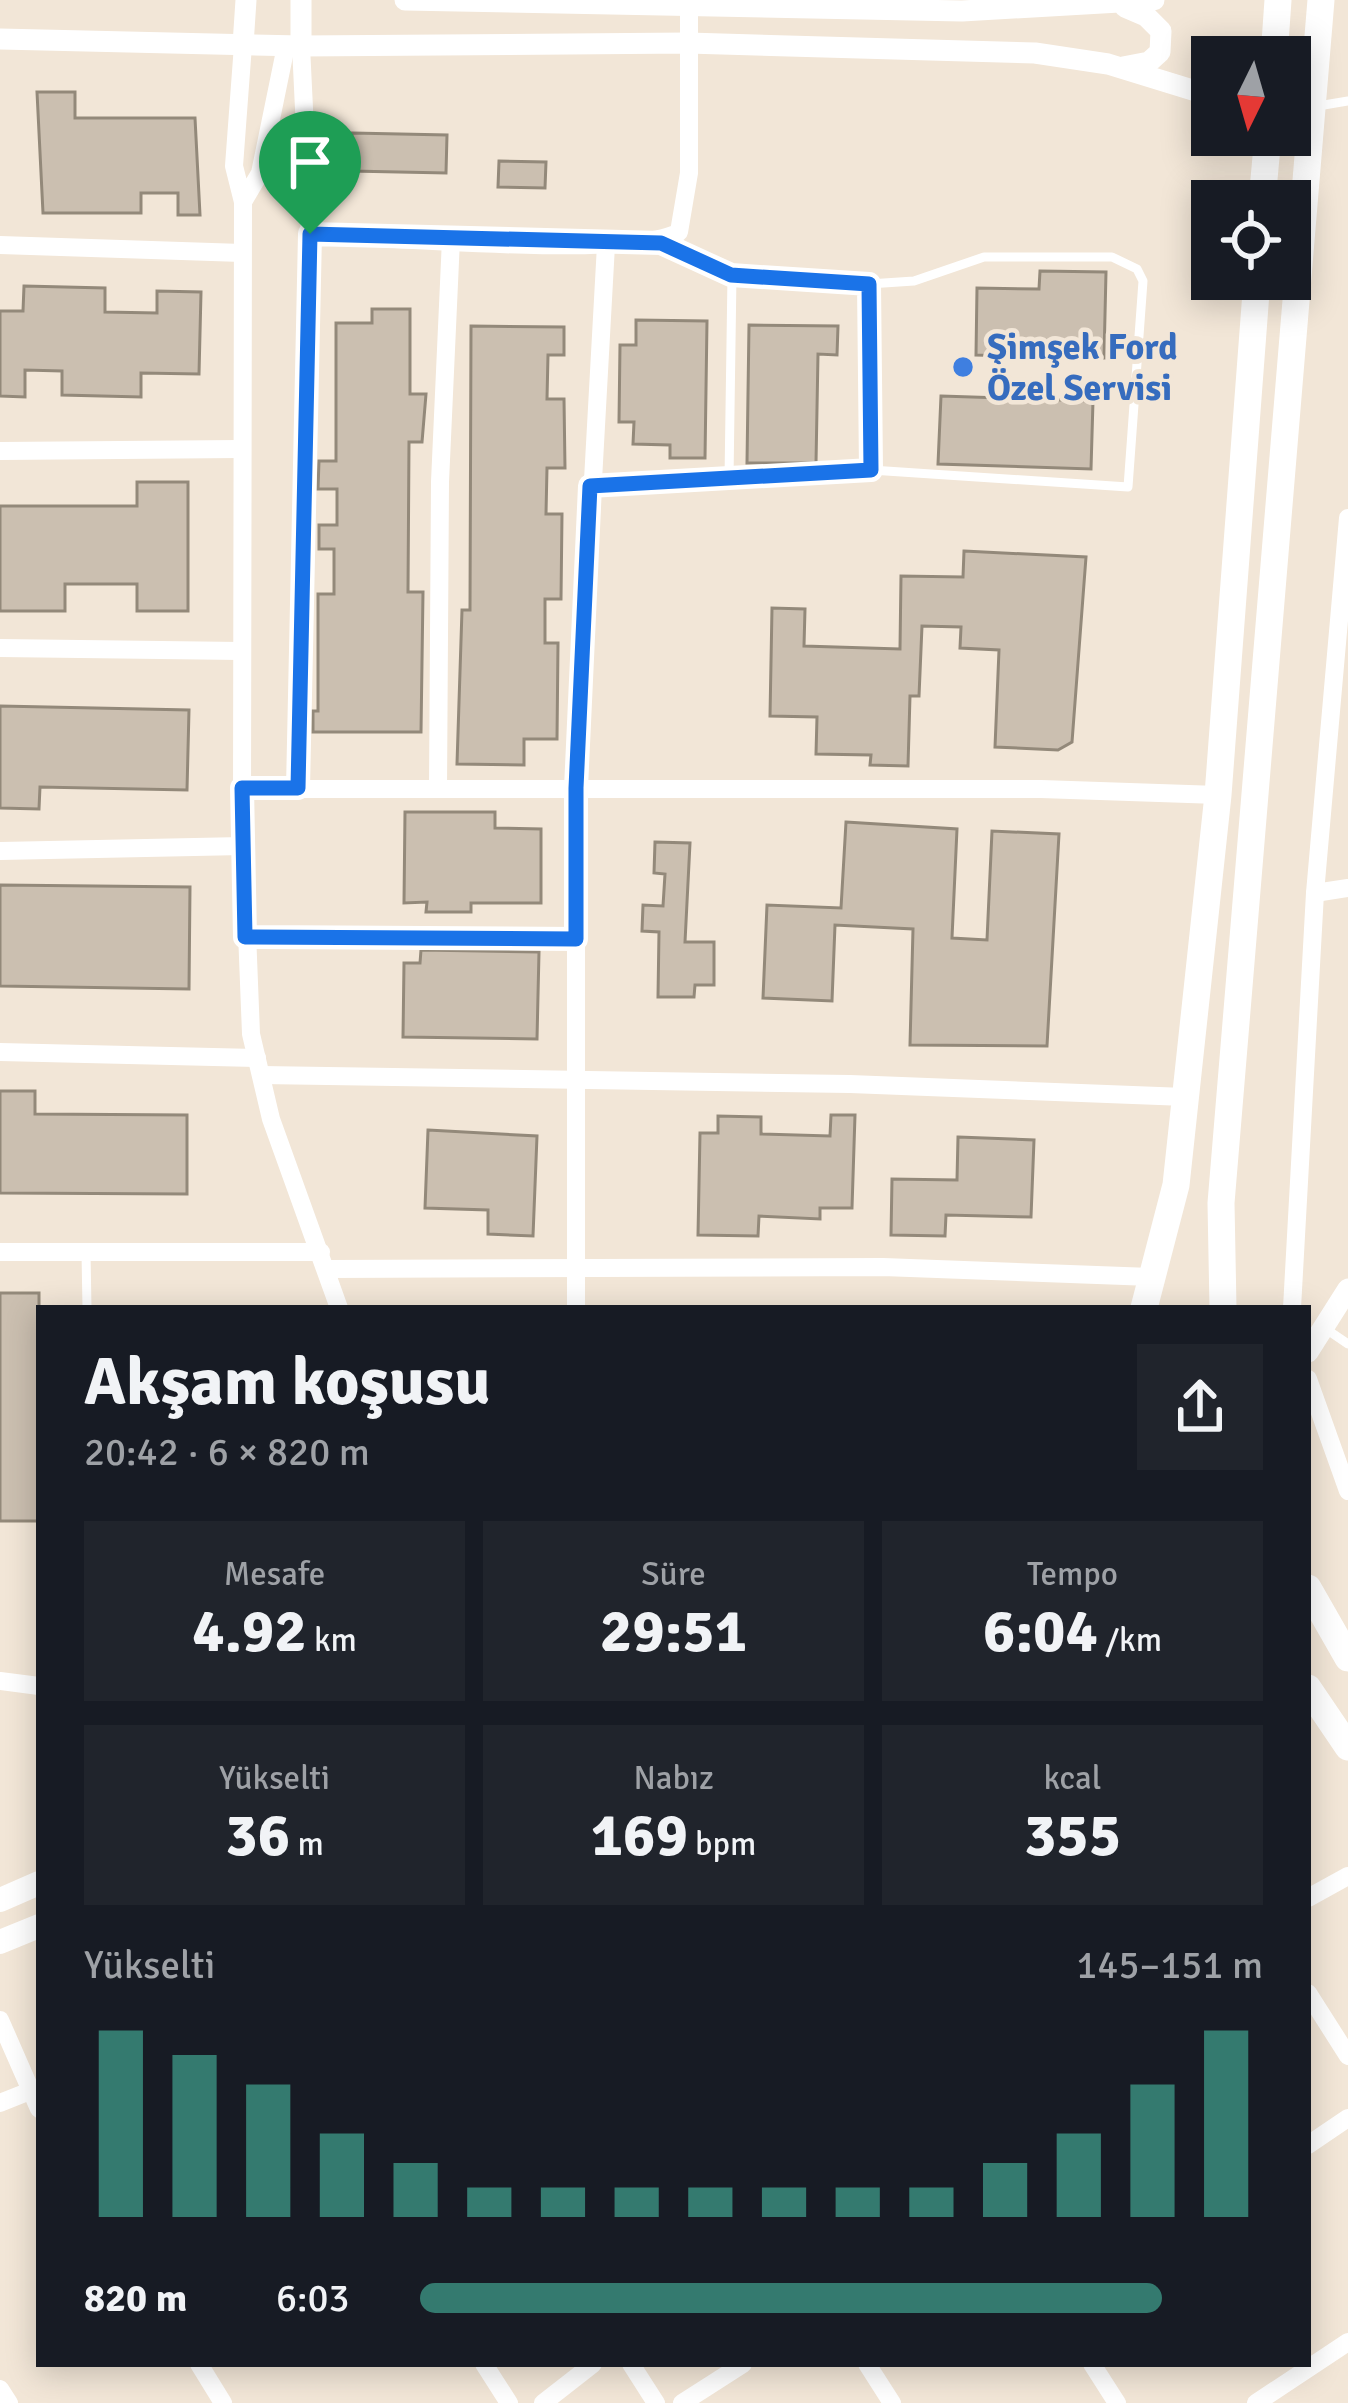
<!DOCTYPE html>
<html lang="tr">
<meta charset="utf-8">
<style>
body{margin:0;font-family:Signika,sans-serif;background:#20242c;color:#f1f3f6;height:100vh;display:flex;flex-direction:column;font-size:45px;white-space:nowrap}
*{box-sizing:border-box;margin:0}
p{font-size:39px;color:#9ea1a6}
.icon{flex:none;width:66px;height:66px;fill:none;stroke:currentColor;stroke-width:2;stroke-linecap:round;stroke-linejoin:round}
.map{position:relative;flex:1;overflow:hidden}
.sheet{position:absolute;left:36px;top:1305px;width:1275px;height:1062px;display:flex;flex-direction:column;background:#171b24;border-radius:0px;box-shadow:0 6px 30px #0003}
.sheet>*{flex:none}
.needle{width:78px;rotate:185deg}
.controls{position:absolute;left:1191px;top:36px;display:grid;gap:24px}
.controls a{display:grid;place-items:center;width:120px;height:120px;border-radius:0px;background:#171b24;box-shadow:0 6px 30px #0003;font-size:60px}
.pin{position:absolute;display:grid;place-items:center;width:102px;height:102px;color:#fff;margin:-123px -51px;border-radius:50% 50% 50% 0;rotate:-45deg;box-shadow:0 0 12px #0007}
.pin .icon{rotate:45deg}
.round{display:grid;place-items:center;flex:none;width:126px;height:126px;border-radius:0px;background:#20242c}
.summary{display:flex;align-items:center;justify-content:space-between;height:204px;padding:0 48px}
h1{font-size:66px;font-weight:700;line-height:90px}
.figures{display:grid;grid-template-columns:repeat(3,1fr);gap:18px;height:204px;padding:12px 48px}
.figures div{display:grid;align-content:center;border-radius:0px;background:#20242c;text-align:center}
.figures b{font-size:60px;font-weight:700}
.figures small{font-size:33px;font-weight:400}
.figures p{font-size:33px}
.chart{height:336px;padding:24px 48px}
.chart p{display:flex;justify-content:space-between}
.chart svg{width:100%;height:216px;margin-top:12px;stroke:#347a6f;stroke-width:6}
ul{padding:0 48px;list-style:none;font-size:39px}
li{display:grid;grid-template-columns:192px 144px 1fr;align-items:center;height:90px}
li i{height:30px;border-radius:15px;background:#347a6f}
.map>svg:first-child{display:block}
</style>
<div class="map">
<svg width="1348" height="2403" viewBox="0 0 1348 2403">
<rect width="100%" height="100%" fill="#f2e6d7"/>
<g fill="#cbbfb0" stroke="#93897a" stroke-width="3">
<polygon points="37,92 75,92 75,118 195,118 200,215 178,215 178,193 141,193 141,213 43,213"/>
<polygon points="352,133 447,135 446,173 351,171"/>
<polygon points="499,161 546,162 545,188 498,187"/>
<polygon points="1040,271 1106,272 1104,358 976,355 977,288 1039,289"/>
<polygon points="24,286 105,288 105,312 157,313 157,291 201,292 199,374 141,373 141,397 62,395 62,371 25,370 25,397 0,396 0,311 23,311"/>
<polygon points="372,309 410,309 410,394 426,394 422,442 409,442 408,592 423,592 421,732 313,732 313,711 318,711 318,594 334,594 334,549 319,549 319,525 337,525 337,489 318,489 319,461 336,461 336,323 372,323"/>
<polygon points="636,320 707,321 705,458 670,458 670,445 633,444 634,422 619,422 620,345 636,345"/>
<polygon points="749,325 838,326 837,355 818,354 816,463 747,463"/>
<polygon points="471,326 564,327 564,355 548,355 547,399 564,399 565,468 547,468 546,514 562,514 561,599 545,599 545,643 558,643 557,739 524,739 524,765 457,764 462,610 470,610"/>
<polygon points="941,396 1093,401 1091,469 938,464"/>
<polygon points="137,482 188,482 188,611 137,611 137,584 65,584 65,611 0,611 0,506 137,506"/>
<polygon points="964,551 1086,557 1072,742 1058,750 995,747 999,650 960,648 961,627 922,626 919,696 910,696 908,766 870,765 871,755 816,754 817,717 770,716 772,608 805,609 804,646 900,649 901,576 963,577"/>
<polygon points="0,706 189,710 187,790 40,787 39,809 0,808"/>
<polygon points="405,812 495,812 495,828 541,829 541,903 471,903 471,912 426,912 427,902 404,903"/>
<polygon points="846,822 957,829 952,938 987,940 992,831 1059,834 1047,1046 910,1045 913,929 835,925 832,1001 763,998 767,905 841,908"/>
<polygon points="655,842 690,843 685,942 714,942 714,985 695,985 694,997 658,997 659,932 642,931 643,905 663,906 665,874 654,873"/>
<polygon points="0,885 190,887 189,989 0,986"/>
<polygon points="421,950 539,952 537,1039 403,1037 404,963 420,963"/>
<polygon points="0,1091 35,1091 35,1114 187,1115 187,1194 0,1193"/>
<polygon points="831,1115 855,1115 852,1208 820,1208 820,1219 759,1216 758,1236 698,1235 700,1133 718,1133 718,1116 761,1117 761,1134 830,1136"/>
<polygon points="428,1130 537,1136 533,1236 488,1234 488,1210 425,1208"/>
<polygon points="958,1137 1034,1140 1031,1217 946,1215 945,1236 891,1235 892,1179 957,1180"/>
<rect x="0" y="1293" width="39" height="228"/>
</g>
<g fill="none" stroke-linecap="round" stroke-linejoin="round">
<g stroke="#fff" stroke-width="9">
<polyline points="1318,106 1348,101"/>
<polyline points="869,284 871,470"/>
<polyline points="729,478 732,275"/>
<polyline points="591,486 871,470 1128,487 1143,281 1137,269 1112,257 984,257 914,281 869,284 732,275 661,243"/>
<polyline points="245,937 575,939"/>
<polyline points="86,1253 87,1308"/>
<polyline points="1323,1327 1348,1344"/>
</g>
<g stroke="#fff" stroke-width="18">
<polyline points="243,45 234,166 243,202 260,173 286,46"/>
<polyline points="243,202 242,805 251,1034 271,1119 339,1308"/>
<path d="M310,234C378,237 635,259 679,232L689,173V0"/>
<polyline points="0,245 242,253"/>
<polyline points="0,451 240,449"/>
<polyline points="0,648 241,651"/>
<polyline points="438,788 440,482 451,239"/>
<polyline points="242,789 1041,789 1218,795"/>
<polyline points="298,789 310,234 301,46"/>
<polyline points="0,851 243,846"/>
<polyline points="1315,893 1348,888"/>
<polyline points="0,1052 257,1058"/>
<polyline points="261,1075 850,1084 1185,1097"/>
<polyline points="0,1252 321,1252"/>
<polyline points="328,1269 883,1267 1151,1277"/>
<polyline points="576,1308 576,788 606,245"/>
<polyline points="1292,1308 1315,893 1348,518"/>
<polyline points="1308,1379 1348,1491"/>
<polyline points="0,1681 39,1686"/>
<polyline points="1308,1898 1348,1876"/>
<polyline points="1308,1993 1348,2056"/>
<polyline points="0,2020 39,2109"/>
<polyline points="0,2103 35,2089"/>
<polyline points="1308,2145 1348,2118"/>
<polyline points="199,2364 223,2403"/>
<polyline points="484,2364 509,2403"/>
<polyline points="631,2364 656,2403"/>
<polyline points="867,2364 892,2403"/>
<polyline points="1092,2364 1117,2403"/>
<polyline points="0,2389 9,2403"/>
<polyline points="543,2403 593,2364"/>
<polyline points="682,2403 743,2364"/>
<polyline points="1256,2403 1348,2342"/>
</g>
<g stroke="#fff" stroke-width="21">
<polyline points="405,0 962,11 1154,0"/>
<polyline points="0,39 301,46 688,43 1035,53 1108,64 1212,96"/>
<polyline points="243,45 246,0"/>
<polyline points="301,46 301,0"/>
<polyline points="1123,67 1149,62 1160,52 1161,31 1146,16 1125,7"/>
<polyline points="1308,1352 1348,1289"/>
</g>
<g stroke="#fff" stroke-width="24">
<polyline points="0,1900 39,1883"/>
<polyline points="0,1942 39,1926"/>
</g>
<g stroke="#fff" stroke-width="27">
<polyline points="1274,57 1278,0"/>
<polyline points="1262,201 1268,135"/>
<polyline points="1144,1308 1176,1185 1218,795 1257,279"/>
<polyline points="1223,1308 1221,1203 1321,0"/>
<polyline points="1308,1588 1348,1658"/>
<polyline points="1308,1688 1348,1747"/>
</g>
</g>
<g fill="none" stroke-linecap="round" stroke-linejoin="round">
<defs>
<polygon id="route" points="310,234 661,243 731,275 869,284 871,470 590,486 576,788 576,939 245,937 242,788 298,788"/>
</defs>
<use href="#route" stroke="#fff" stroke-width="24"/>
<use href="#route" stroke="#1a73e8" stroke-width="15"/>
</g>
<circle fill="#3f7fe0" stroke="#f2e6d7" stroke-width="4.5" cx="963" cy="367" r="12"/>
<g text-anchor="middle" stroke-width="9" stroke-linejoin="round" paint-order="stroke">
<g font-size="36" font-weight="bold" fill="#366cbe" stroke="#f2e6d7" text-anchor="start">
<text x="987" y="359">Şimşek Ford<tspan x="987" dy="41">Özel Servisi</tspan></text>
</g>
</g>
</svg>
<div class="controls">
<a><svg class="needle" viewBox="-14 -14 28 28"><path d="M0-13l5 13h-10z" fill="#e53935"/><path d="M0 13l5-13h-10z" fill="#9ea1a6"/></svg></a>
<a><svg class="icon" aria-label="locate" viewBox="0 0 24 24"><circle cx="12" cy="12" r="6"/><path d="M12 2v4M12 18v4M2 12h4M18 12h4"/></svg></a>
</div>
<div class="pin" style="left:310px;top:234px;background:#1e9e55"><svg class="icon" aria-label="arrive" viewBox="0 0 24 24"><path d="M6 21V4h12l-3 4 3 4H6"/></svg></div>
<section class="sheet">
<div class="summary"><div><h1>Akşam koşusu</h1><p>20:42 · 6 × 820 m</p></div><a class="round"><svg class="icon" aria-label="share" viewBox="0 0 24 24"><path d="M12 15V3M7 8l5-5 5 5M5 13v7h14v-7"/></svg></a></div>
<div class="figures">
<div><p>Mesafe</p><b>4.92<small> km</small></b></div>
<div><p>Süre</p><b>29:51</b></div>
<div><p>Tempo</p><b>6:04<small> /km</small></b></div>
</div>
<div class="figures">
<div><p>Yükselti</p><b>36<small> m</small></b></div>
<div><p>Nabız</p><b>169<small> bpm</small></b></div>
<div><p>kcal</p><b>355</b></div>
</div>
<div class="chart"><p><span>Yükselti</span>145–151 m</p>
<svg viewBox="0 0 160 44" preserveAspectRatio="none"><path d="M5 44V6M15 44V11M25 44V17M35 44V27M45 44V33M55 44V38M65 44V38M75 44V38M85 44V38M95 44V38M105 44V38M115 44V38M125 44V33M135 44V27M145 44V17M155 44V6"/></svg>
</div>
<ul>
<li><b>820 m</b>6:03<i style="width:88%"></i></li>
</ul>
</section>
</div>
